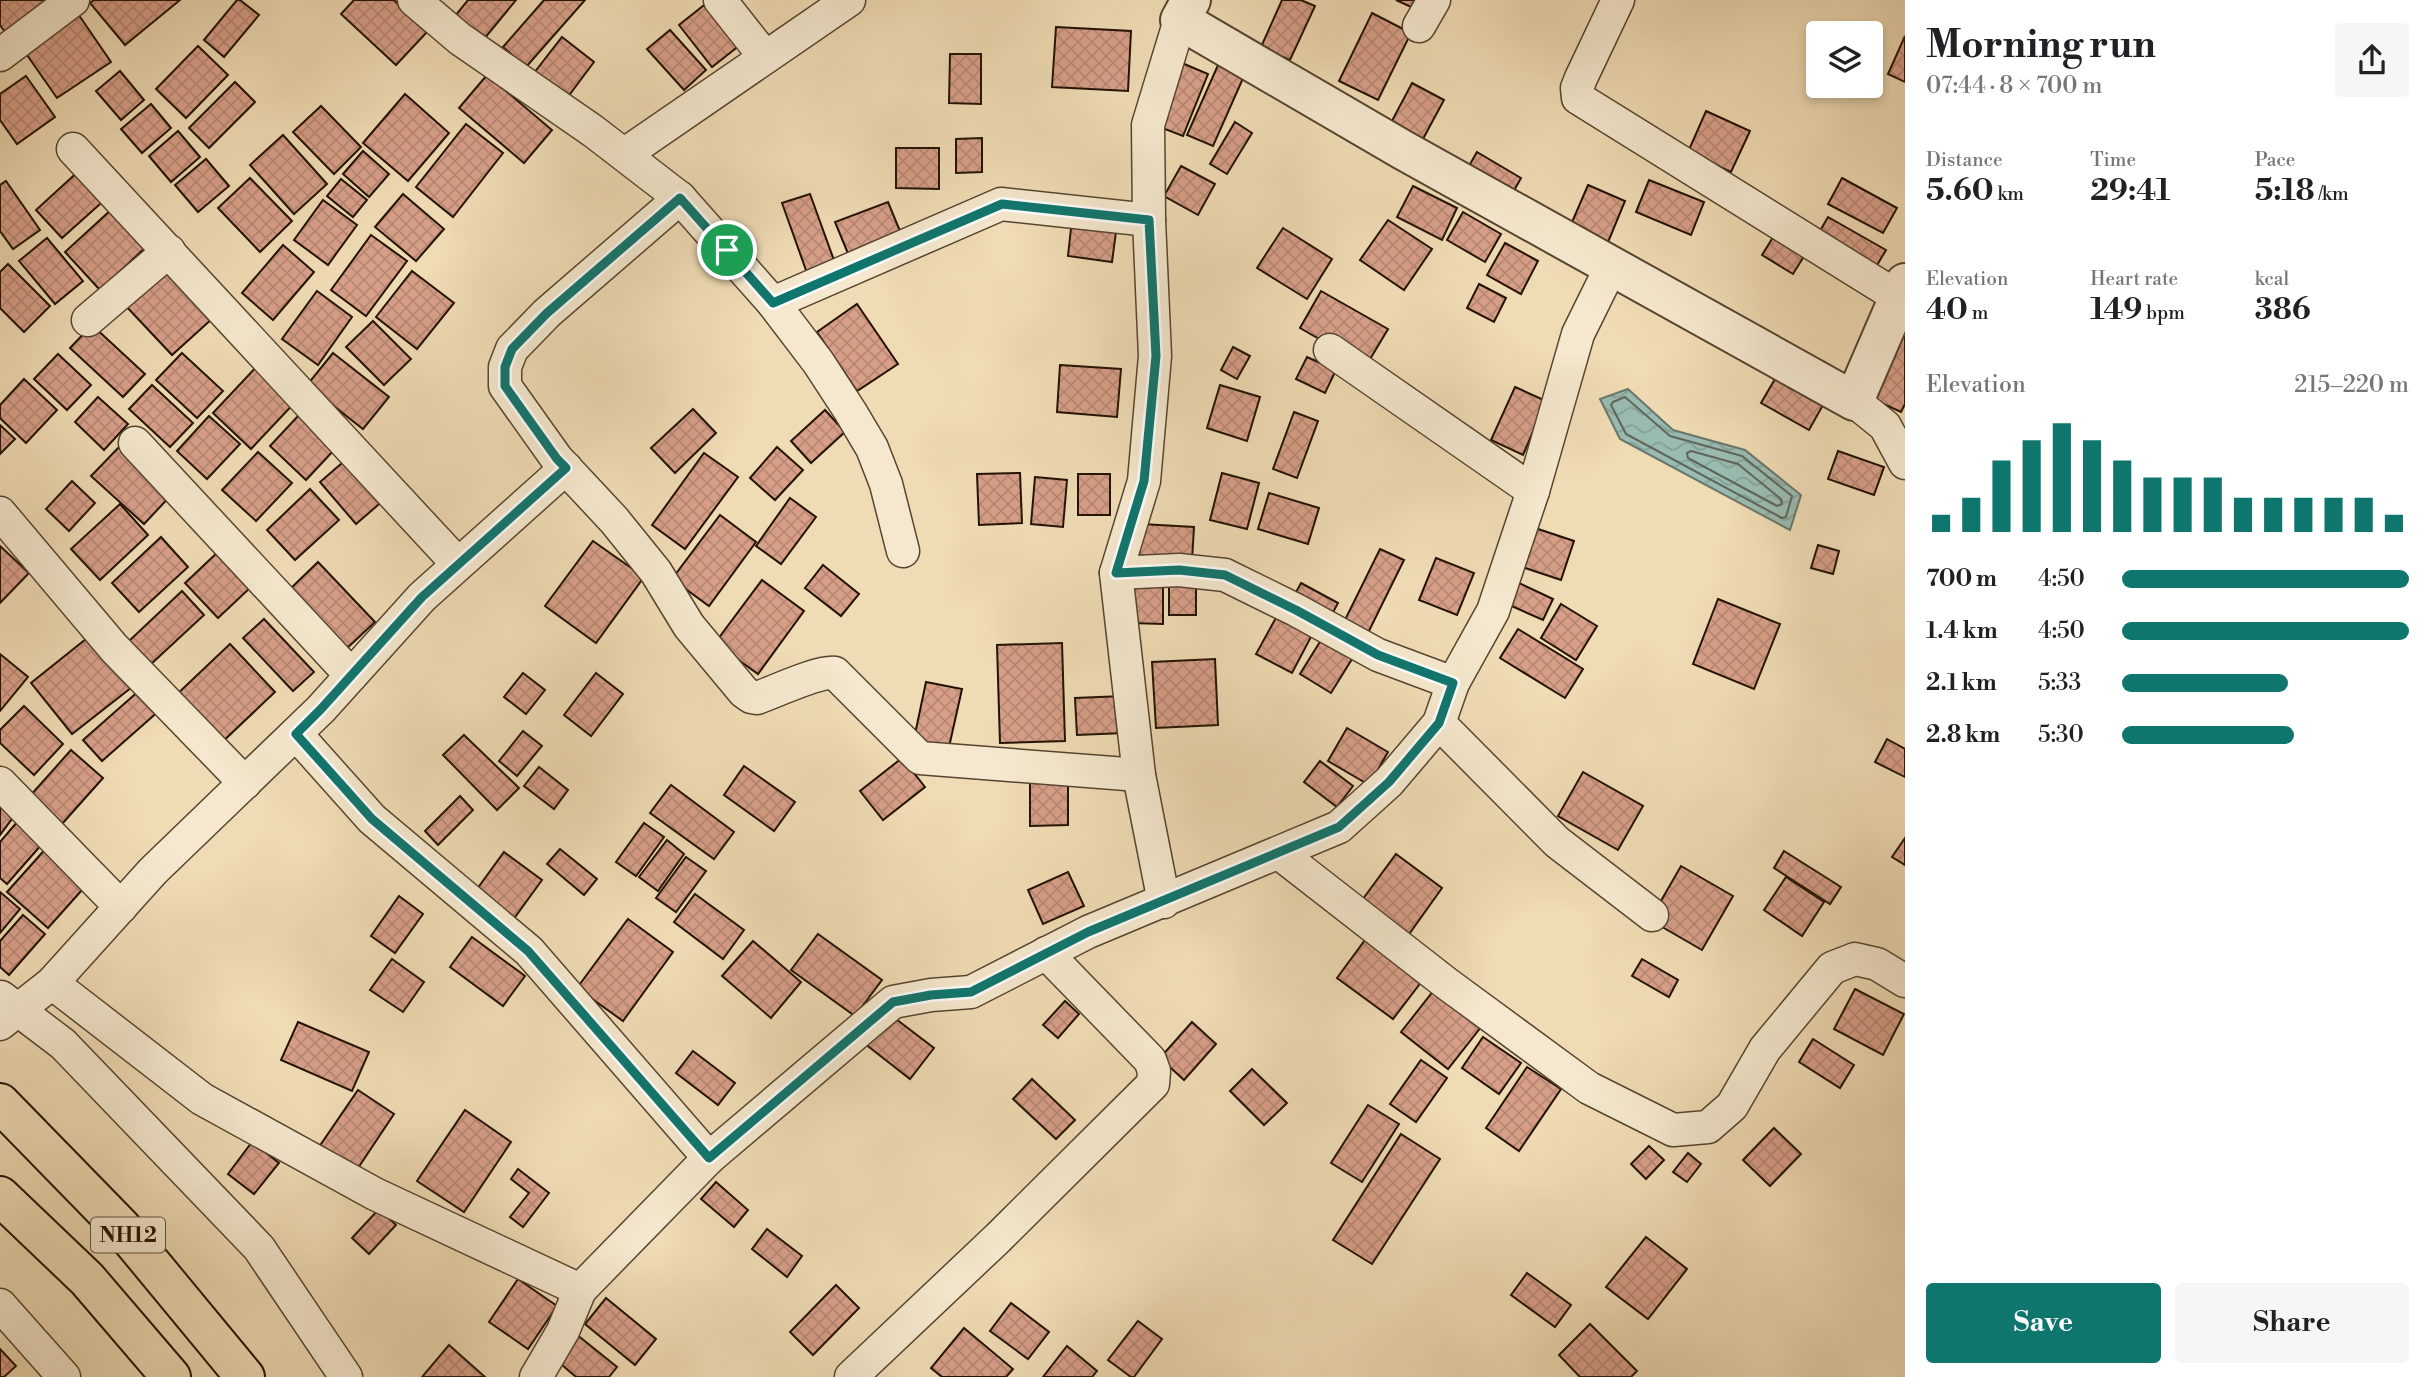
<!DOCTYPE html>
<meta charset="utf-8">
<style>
body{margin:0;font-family:"Libre Bodoni",serif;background:#f6f6f6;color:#202124;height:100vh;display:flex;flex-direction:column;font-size:26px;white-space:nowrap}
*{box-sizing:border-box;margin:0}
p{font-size:23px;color:#757577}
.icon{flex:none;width:38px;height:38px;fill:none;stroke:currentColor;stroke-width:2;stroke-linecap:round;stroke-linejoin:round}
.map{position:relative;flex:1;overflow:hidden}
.side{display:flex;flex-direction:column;background:#fff;width:525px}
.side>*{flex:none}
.fabs{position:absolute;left:1806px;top:21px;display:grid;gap:14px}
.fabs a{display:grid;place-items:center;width:77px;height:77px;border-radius:7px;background:#fff;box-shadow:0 4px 10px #0003;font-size:35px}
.pin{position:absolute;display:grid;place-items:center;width:60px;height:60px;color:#fff;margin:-30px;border:4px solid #fff;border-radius:50%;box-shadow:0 2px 7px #0007}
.round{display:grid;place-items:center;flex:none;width:74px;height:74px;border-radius:7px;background:#f6f6f6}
.summary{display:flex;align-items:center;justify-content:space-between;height:119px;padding:0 21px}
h1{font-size:38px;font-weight:700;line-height:52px}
.metrics{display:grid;grid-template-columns:repeat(3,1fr);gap:10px;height:119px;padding:7px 21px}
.metrics div{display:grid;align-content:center}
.metrics b{font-size:30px;font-weight:700}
.metrics small{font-size:19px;font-weight:400}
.metrics p{font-size:19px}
.chart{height:196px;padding:14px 21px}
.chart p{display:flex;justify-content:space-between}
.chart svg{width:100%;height:126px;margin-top:7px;stroke:#0f766e;stroke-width:6}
.primary-button{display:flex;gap:14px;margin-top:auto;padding:14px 21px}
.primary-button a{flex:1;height:80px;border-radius:7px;background:#0f766e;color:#fff;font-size:28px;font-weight:700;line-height:80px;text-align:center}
.primary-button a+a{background:#f6f6f6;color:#202124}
ul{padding:0 21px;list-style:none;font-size:23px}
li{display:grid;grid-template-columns:112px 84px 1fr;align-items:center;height:52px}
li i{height:18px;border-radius:9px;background:#0f766e}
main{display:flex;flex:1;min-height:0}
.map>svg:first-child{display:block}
</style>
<main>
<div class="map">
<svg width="1905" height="1377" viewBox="0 0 1905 1377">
<defs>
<pattern id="water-waves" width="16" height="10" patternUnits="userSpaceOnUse" patternTransform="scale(1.75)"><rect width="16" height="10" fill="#9abbb1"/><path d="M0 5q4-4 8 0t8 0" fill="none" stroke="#84a097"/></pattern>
<pattern id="building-cross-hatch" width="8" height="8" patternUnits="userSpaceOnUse" patternTransform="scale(1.75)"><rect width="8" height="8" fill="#d79f88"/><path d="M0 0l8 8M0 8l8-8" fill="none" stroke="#b88874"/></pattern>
</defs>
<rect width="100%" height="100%" fill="#efdbb4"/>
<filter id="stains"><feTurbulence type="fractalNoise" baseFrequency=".00286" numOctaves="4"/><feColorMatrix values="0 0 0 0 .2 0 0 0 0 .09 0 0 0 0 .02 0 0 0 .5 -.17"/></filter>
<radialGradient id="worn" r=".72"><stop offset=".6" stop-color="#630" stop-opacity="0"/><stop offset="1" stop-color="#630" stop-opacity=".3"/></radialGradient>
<polygon fill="url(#water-waves)" stroke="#6a776c" stroke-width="2" points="1628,389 1673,430 1745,450 1801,495 1790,530 1620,439 1600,399"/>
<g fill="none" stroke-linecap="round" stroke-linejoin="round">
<g stroke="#5e665a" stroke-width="2">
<polygon points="1625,397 1670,436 1742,456 1792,496 1786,517 1782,518 1626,434 1611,405 1613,402"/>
<polygon points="1691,451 1738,464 1781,499 1782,504 1777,506 1688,458 1687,453"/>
</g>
</g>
<g fill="url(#building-cross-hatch)" stroke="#231204" stroke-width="2">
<polygon points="0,0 49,0 5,32 0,25"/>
<polygon points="94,0 180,0 125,45 90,3"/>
<polygon points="237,0 240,0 259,15 224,57 204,40"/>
<polygon points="354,0 394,0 427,32 396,65 341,14"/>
<polygon points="468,0 516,0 484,39 455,16"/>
<polygon points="544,0 585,0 526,67 503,47"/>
<polygon points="1282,0 1301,0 1315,6 1290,60 1261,47"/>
<polygon points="1396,0 1415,0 1411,7"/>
<polygon points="708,2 740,45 712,67 679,25"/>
<polygon points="74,8 111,62 57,98 20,45"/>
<polygon points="1372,13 1411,33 1378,100 1339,81"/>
<polygon points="1056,27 1131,31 1128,91 1052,87"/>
<polygon points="670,30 706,70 684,90 647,49"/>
<polygon points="1905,36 1905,82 1888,74"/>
<polygon points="562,37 594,62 567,98 534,73"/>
<polygon points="198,46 228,75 186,118 156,89"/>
<polygon points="950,54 981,54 981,104 949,103"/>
<polygon points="1222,56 1248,67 1213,146 1187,135"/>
<polygon points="1182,63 1208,74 1183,136 1157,126"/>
<polygon points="120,71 144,100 121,120 96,91"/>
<polygon points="487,75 552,130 524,163 459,108"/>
<polygon points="26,76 55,117 17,144 0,120 0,94"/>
<polygon points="235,82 255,102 209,148 189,128"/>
<polygon points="1412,83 1444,100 1417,150 1386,132"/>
<polygon points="405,94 449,133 408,181 363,143"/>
<polygon points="151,104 171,128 142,153 121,129"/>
<polygon points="321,106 361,147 334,174 293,132"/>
<polygon points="1706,111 1750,131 1731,172 1688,152"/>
<polygon points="1235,122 1252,133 1227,174 1210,164"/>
<polygon points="466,124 503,153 453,217 416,187"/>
<polygon points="178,131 200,157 171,182 149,156"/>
<polygon points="283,135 327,184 294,214 250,165"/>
<polygon points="982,138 982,172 956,173 956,139"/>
<polygon points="896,148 939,148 939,189 896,188"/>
<polygon points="363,151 389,174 369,197 343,174"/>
<polygon points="1477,152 1521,178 1506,205 1461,180"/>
<polygon points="206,159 229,186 198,212 175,185"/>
<polygon points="1181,166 1215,184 1198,215 1164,196"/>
<polygon points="82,168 109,196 62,238 36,210"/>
<polygon points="250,178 292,221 260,252 218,208"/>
<polygon points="1842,178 1897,208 1883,233 1828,204"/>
<polygon points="341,179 367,200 353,217 327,196"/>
<polygon points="1649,180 1704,202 1691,235 1636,212"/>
<polygon points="6,181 40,230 13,249 0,231 0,185"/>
<polygon points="1588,185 1625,201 1604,252 1566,236"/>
<polygon points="1413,186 1457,208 1442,240 1397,217"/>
<polygon points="403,194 444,229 416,261 375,227"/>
<polygon points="810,194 835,263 807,273 782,203"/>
<polygon points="323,200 357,225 328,265 294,240"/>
<polygon points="888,202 902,236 849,256 835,222"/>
<polygon points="112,209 147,246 100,290 65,252"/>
<polygon points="1463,212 1501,234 1485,262 1447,240"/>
<polygon points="1828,217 1886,250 1873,272 1816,238"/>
<polygon points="1072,219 1117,224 1112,262 1068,256"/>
<polygon points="1388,220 1432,249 1404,290 1360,260"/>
<polygon points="1283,228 1332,259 1307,299 1257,268"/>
<polygon points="1775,234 1806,253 1793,274 1762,255"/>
<polygon points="371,235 407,261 366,316 331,290"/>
<polygon points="47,238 83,281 55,304 19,261"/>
<polygon points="1505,243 1538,261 1521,294 1487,275"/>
<polygon points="283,245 314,272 273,320 242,293"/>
<polygon points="8,264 50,306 24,332 0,308 0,272"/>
<polygon points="165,266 213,318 172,355 124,304"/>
<polygon points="412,271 454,303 417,349 376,317"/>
<polygon points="1479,284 1506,298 1494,322 1467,308"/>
<polygon points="317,291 352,317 318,365 282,339"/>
<polygon points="1321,291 1388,329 1366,366 1300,328"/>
<polygon points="857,304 898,364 857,391 817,332"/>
<polygon points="373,321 411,359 384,385 346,347"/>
<polygon points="92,325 145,374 123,397 70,348"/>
<polygon points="1905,328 1905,404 1901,412 1866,396"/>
<polygon points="1233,347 1250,356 1237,379 1221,370"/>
<polygon points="182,353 223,391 197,418 156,380"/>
<polygon points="333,353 389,397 363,429 307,385"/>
<polygon points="58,354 91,385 67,410 34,379"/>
<polygon points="1307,357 1336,370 1325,393 1296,379"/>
<polygon points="260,363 299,398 251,449 213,413"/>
<polygon points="1060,365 1121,369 1117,417 1057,412"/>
<polygon points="24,379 57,410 26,443 0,418 0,405"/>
<polygon points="1775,379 1823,405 1809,430 1761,403"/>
<polygon points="152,385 193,423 170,447 129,409"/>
<polygon points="1220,385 1260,397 1247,441 1207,428"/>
<polygon points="1515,387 1546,401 1523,455 1491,440"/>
<polygon points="98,397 128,424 104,450 75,422"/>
<polygon points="693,409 716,433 675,473 651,448"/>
<polygon points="825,410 845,432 811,463 791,441"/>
<polygon points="1294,412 1318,421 1297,478 1273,469"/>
<polygon points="299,415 335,449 306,480 270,446"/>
<polygon points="209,416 240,444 207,479 177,451"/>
<polygon points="0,425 15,439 0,454"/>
<polygon points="123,443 175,491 144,524 91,476"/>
<polygon points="777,447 803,470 775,500 750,478"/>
<polygon points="1838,451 1884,467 1874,495 1828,479"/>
<polygon points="258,452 292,483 256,521 222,490"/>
<polygon points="704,453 738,477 685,549 652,525"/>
<polygon points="349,457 385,499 356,524 320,482"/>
<polygon points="1020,473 1022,523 979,525 977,474"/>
<polygon points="1222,473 1259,483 1247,529 1210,520"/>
<rect x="1078" y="474" width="32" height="41"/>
<polygon points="1035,477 1067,480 1063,527 1031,524"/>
<polygon points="72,481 95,503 69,531 46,509"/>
<polygon points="310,489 339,520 295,560 267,530"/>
<polygon points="1269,493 1319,508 1308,544 1258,529"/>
<polygon points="790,498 816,517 781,564 756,546"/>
<polygon points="120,504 148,535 100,580 71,549"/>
<polygon points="720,515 756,542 709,606 672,579"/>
<polygon points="1141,524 1194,527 1192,561 1139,558"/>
<polygon points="1529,526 1574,541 1561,580 1516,565"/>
<polygon points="161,537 188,567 139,612 112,583"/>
<polygon points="593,541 644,577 596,643 545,606"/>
<polygon points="1818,545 1839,551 1833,574 1811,568"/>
<polygon points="0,546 29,573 0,603"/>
<polygon points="1380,549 1404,560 1366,637 1342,626"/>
<polygon points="219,551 252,586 218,618 185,583"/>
<polygon points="1436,558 1474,573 1457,615 1419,600"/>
<polygon points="318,562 375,622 344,651 288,591"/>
<polygon points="823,565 859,594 841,616 805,588"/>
<polygon points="762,580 804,611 758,674 715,643"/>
<rect x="1169" y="580" width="27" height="35"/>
<polygon points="1132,582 1163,582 1163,624 1132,623"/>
<polygon points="1517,582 1553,599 1543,620 1507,604"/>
<polygon points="1301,583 1338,603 1328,622 1290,603"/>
<polygon points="182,591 204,615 150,665 129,641"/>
<polygon points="1718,599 1780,624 1754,689 1693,664"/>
<polygon points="1561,604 1597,626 1576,660 1541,638"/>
<polygon points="1277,616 1312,635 1292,673 1256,654"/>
<polygon points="264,619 314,672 293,691 243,638"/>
<polygon points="1518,629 1583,669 1565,698 1500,658"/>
<polygon points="91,635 132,687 72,734 31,683"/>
<polygon points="1321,640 1352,659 1331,693 1300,674"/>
<polygon points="1062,643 1065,741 1000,743 997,645"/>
<polygon points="230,644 275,692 218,746 173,698"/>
<polygon points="0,654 28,677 0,711"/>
<polygon points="1215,659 1218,725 1156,728 1152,662"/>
<polygon points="523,673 545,690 526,714 504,697"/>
<polygon points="596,673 623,694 591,736 564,715"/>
<polygon points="926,682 962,689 949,747 914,739"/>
<polygon points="141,689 160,710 102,761 83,740"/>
<polygon points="1123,696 1124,733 1077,735 1075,698"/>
<polygon points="24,706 63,744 34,775 0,743 0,730"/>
<polygon points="1347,728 1388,752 1369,785 1328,761"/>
<polygon points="523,731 542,746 517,776 499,761"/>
<polygon points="464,735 519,788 497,810 443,755"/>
<polygon points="1887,739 1905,749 1905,777 1875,762"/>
<polygon points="71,750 103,778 62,824 30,796"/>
<polygon points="902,758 925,787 883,820 860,791"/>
<polygon points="1320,761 1353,786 1337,807 1304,782"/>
<polygon points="744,766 795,802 774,831 724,795"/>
<polygon points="539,767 568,790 554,809 524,786"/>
<polygon points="1583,772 1643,806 1618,850 1558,816"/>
<polygon points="1030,778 1068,779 1068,825 1030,826"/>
<polygon points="671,785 734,832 714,859 650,813"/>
<polygon points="0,793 20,808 0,835"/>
<polygon points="460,796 473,810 438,845 425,831"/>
<polygon points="24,814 49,836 7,884 0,878 0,842"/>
<polygon points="644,823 664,837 636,876 616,862"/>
<polygon points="1905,838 1905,865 1892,857"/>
<polygon points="667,840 684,854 658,891 639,877"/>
<polygon points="49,845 90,881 48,928 7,892"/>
<polygon points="560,849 597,879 584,895 547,864"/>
<polygon points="1784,851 1841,887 1830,904 1774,868"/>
<polygon points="504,852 542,880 510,924 472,896"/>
<polygon points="1396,854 1442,888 1407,937 1360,903"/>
<polygon points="686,857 706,871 676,912 656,898"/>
<polygon points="1681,866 1733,896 1702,950 1650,920"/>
<polygon points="1068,872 1084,906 1043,924 1028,890"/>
<polygon points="1786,877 1824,902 1802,936 1764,910"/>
<polygon points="0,892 20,909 0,933"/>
<polygon points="695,894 744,930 723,959 674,922"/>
<polygon points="399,896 423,914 395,953 371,936"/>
<polygon points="23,915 45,934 9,975 0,967 0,941"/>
<polygon points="628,919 673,952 623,1021 577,988"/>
<polygon points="818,934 882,980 855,1016 791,970"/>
<polygon points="472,937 525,976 503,1006 450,967"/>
<polygon points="1365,940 1422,981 1393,1019 1337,978"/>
<polygon points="753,941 801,982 771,1018 722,976"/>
<polygon points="392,959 424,982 403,1012 370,990"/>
<polygon points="1642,959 1678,980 1669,997 1632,976"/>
<polygon points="1438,985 1485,1022 1448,1069 1401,1032"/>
<polygon points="1855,989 1904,1014 1883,1055 1834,1029"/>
<polygon points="1065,1001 1079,1014 1058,1038 1043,1025"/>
<polygon points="888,1013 934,1048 910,1079 864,1043"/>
<polygon points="298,1022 369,1052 352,1091 281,1060"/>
<polygon points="1192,1022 1216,1044 1184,1080 1160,1058"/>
<polygon points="1483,1037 1521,1063 1499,1094 1462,1068"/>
<polygon points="1813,1039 1854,1065 1840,1088 1799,1062"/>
<polygon points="693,1051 735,1083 718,1105 676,1073"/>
<polygon points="1421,1060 1447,1078 1416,1122 1390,1104"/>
<polygon points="1527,1067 1561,1089 1519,1151 1486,1128"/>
<polygon points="1252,1069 1287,1103 1264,1125 1230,1091"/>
<polygon points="1032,1079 1075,1120 1056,1139 1013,1099"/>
<polygon points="358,1090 394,1114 356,1171 319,1147"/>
<polygon points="1368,1105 1399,1124 1362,1182 1331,1163"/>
<polygon points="465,1110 511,1142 464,1212 417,1181"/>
<polygon points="1774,1128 1801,1154 1770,1186 1743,1160"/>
<polygon points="1401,1134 1440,1159 1372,1264 1333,1240"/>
<polygon points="252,1142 279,1163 254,1194 228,1174"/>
<polygon points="1649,1146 1664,1160 1646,1179 1631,1164"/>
<polygon points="1688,1153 1701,1164 1687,1182 1673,1172"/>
<polygon points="518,1169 549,1193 523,1227 510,1217 529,1193 511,1179"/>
<polygon points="716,1182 748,1210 734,1227 701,1199"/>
<polygon points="379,1209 396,1225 369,1254 352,1238"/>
<polygon points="767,1229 802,1256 787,1277 752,1249"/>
<polygon points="1646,1237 1687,1269 1648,1319 1606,1287"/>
<polygon points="1527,1273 1571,1305 1555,1327 1511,1295"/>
<polygon points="518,1279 557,1306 528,1349 489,1322"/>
<polygon points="836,1285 859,1308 813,1355 790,1332"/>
<polygon points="606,1298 656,1339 635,1365 585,1324"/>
<polygon points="1011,1303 1049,1332 1028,1359 990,1331"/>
<polygon points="1138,1321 1162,1339 1134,1377 1131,1377 1108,1360"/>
<polygon points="1590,1324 1637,1371 1631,1377 1580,1377 1559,1355"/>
<polygon points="964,1328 1013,1369 1006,1377 942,1377 931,1368"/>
<polygon points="576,1334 617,1367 609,1377 576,1377 555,1359"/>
<polygon points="449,1345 485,1377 422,1377"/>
<polygon points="1067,1346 1097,1371 1092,1377 1043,1377"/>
<polygon points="0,1349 16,1366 4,1377 0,1377"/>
</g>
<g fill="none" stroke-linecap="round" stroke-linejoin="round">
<defs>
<g id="minor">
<polyline points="414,0 460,39 593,131 680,198 773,303 818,362 850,411 872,448 886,484 903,551"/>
<polyline points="720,0 765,57"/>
<polyline points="1618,0 1581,78 1577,88 1578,98 1898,297"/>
<polyline points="1419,26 1434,0"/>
<polyline points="0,55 73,0"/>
<polyline points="73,149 457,563"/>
<polyline points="625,154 849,0"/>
<path d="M680,198L547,313L512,349L505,367V386L557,459L614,520L656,572L689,626L744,692L751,697L757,698C771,693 824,669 835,673L920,758L1139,775"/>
<polyline points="773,303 1001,204 1149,220"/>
<polyline points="88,320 169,251"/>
<polyline points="1330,350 1533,491"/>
<polyline points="1854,401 1885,426 1905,463"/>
<polyline points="135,443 351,675"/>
<polyline points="0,513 114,648 245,783"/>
<polyline points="1116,573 1179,570 1225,575 1296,610 1378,655 1453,683"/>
<polyline points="1439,723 1557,842 1652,915"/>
<polyline points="296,734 372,819 529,951 709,1158"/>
<polyline points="0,783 121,907"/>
<polyline points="1279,853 1446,983 1589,1088 1673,1130 1708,1127 1732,1106 1765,1049 1832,968 1855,959 1877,964 1905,981"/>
<polyline points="1164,902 1139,775 1116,573 1144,481 1155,356 1149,220 1148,125 1180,20"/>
<polyline points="52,983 202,1099 375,1194 580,1290"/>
<polyline points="1,997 63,1044 259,1248 346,1377"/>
<polyline points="0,1024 52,983 153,871 321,709 422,597 566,468"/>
<polyline points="0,1305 64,1377"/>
<polyline points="536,1377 563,1331 580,1290 709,1158 893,1002 931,995 971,992 1088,932 1339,827 1389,782 1439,723 1453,683 1493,611 1533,491 1578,334 1612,265"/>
<polyline points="851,1377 998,1238 1153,1084 1154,1071 1150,1060 1046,953"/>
</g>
<polyline id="tertiary" points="1191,0 1180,20 1403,150 1854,401 1905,283"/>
<g id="trunk">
<polyline points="0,1103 121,1227 245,1377"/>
<polyline points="0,1196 87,1279 171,1377"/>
</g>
</defs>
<use href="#minor" stroke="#564430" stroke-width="35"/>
<use href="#tertiary" stroke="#564430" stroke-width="42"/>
<use href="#trunk" stroke="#231204" stroke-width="42"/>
<use href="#minor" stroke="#f5e8ce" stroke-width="32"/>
<use href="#tertiary" stroke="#f5e8ce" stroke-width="38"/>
<use href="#trunk" stroke="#efdbb4" stroke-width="38"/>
</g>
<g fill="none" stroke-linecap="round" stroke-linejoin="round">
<defs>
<polygon id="route" points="680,198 773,303 1002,204 1149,220 1156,356 1144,481 1116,573 1179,570 1225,575 1296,610 1378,655 1453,683 1439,723 1389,782 1339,827 1088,932 971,992 931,995 893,1002 709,1158 528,951 372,819 296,734 321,709 422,597 566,468 557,459 505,386 505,367 512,349 547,313"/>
</defs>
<use href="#route" stroke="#fff" stroke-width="14"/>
<use href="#route" stroke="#0f766e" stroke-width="9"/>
</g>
<g text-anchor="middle" stroke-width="7" stroke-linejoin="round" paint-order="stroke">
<rect fill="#f5e8ce" stroke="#625241" stroke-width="2" x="91" y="1217.5" width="74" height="35" rx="5"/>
<g font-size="21" font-weight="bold" fill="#231204">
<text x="128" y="1242">NH12</text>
</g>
</g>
<rect width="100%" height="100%" filter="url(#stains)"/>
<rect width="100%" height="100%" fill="url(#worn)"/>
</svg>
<div class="fabs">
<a><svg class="icon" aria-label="layers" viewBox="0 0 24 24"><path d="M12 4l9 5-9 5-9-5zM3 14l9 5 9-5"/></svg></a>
</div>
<div class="pin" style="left:727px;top:250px;background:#1e9e55"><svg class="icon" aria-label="arrive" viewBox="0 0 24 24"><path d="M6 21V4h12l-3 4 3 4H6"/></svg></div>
</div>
<section class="side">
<div class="summary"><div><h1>Morning run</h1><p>07:44 · 8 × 700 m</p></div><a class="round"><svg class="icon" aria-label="share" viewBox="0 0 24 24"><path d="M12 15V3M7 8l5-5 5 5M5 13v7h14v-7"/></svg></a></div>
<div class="metrics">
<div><p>Distance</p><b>5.60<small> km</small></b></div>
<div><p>Time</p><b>29:41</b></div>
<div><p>Pace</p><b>5:18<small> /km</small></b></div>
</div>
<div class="metrics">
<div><p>Elevation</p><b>40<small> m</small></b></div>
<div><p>Heart rate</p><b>149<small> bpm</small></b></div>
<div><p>kcal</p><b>386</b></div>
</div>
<div class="chart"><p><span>Elevation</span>215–220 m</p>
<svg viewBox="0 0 160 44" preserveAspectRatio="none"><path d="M5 44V38M15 44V32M25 44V19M35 44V12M45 44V6M55 44V12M65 44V19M75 44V25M85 44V25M95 44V25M105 44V32M115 44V32M125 44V32M135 44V32M145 44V32M155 44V38"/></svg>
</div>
<ul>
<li><b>700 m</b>4:50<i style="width:100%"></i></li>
<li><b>1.4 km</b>4:50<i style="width:100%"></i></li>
<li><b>2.1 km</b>5:33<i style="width:58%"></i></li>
<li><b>2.8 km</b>5:30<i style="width:60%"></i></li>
</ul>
<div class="primary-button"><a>Save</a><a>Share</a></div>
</section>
</main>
